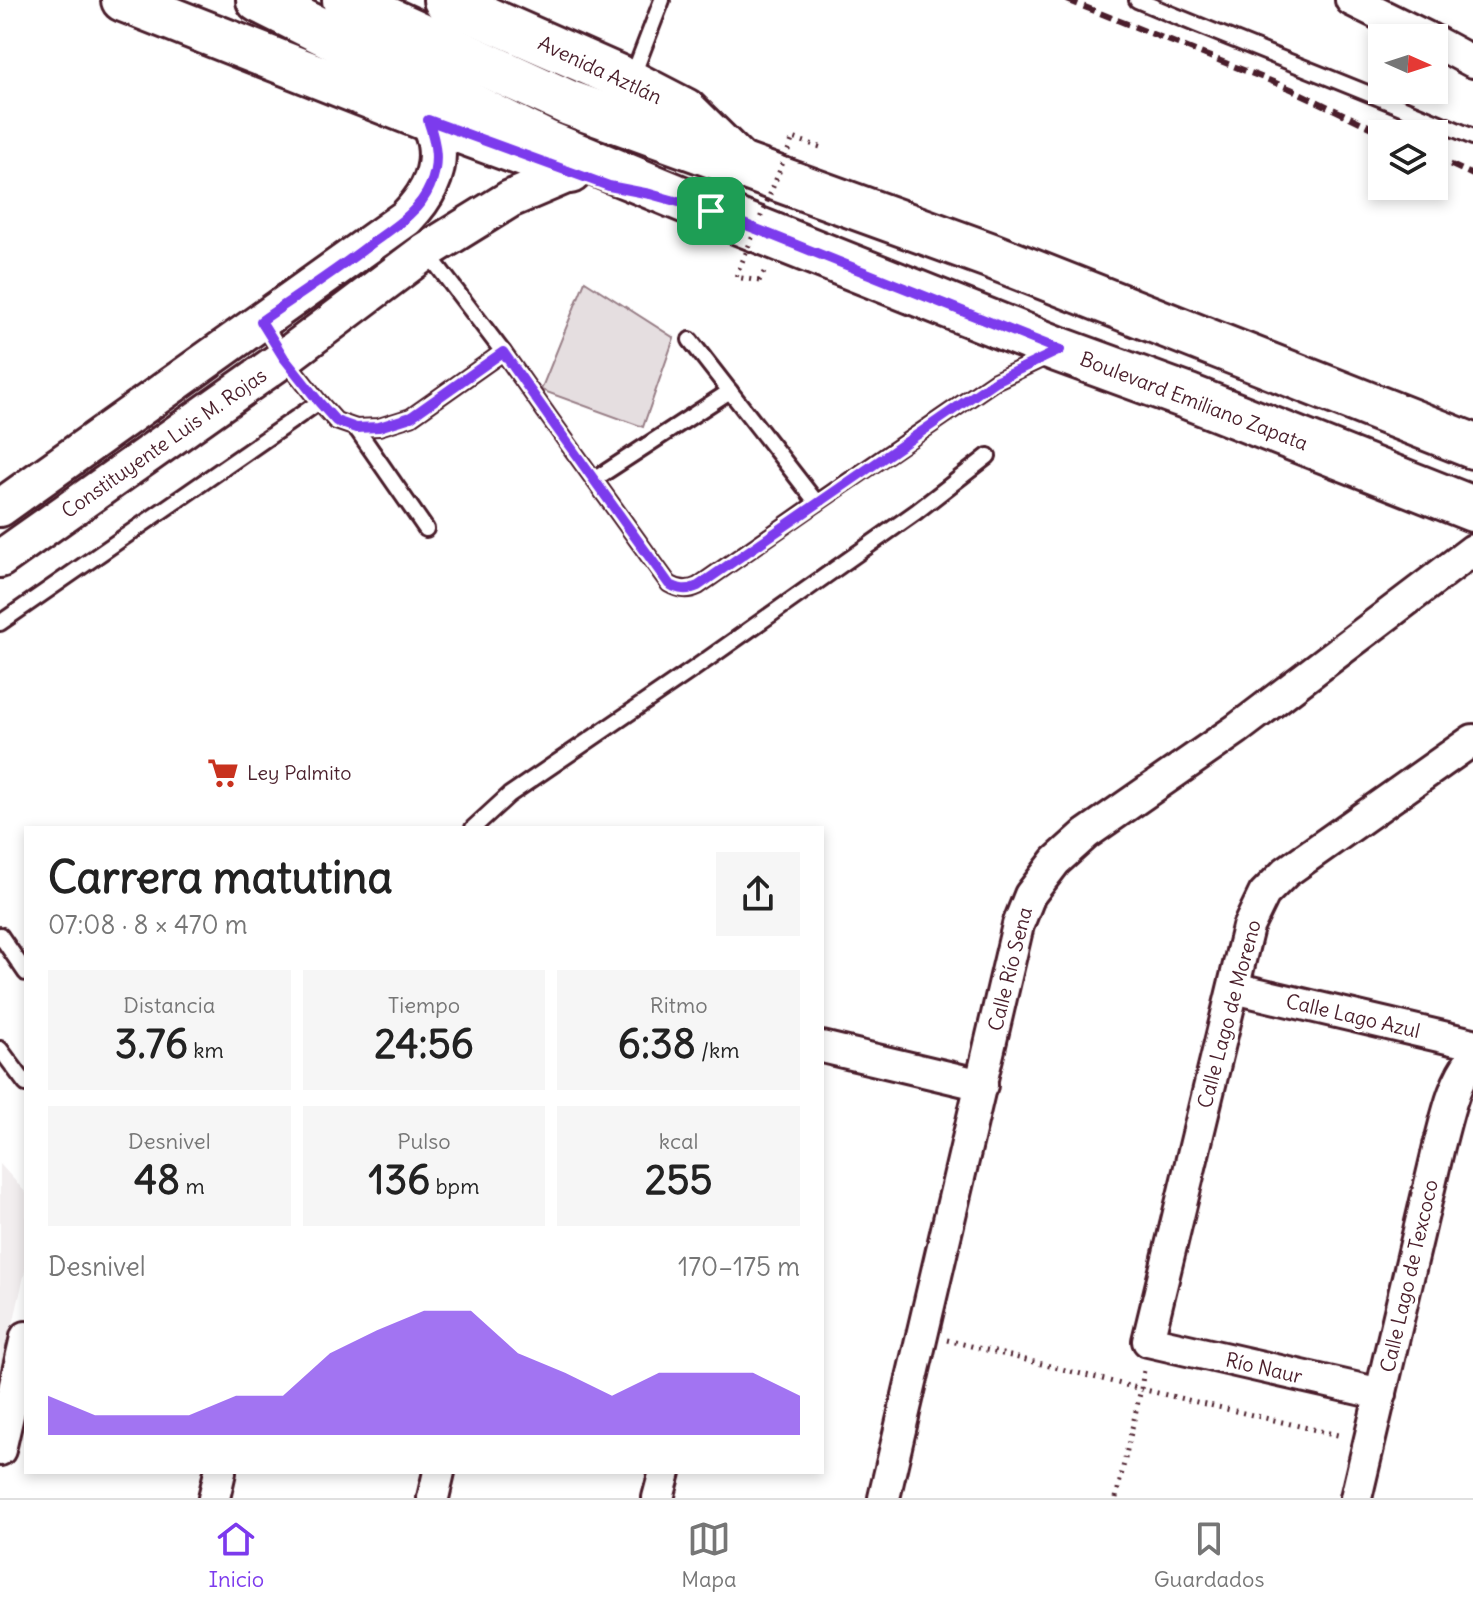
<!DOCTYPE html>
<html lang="es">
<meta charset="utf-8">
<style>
body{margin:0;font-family:Delius,sans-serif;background:#f6f6f6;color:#222;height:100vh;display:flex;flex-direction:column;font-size:30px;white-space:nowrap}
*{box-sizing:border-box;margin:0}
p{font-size:26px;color:#767676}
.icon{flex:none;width:44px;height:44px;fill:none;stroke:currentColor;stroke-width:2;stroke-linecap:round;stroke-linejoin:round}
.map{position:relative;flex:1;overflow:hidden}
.sheet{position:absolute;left:24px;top:826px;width:800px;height:648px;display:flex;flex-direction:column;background:#fff;border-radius:0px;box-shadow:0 4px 12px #0003}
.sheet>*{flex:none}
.needle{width:52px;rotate:93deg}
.tools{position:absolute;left:1368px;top:24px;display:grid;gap:16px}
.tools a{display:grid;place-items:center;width:80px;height:80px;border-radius:0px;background:#fff;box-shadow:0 4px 12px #0003;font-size:40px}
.pin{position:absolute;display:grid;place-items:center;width:68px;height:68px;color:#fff;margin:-34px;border-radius:16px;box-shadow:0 4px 12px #0006}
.round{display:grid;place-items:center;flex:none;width:84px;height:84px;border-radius:0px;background:#f6f6f6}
.headline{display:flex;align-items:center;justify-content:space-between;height:136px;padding:0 24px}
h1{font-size:44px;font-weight:700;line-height:60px}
.stats{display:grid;grid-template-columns:repeat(3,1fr);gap:12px;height:136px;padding:8px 24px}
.stats div{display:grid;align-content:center;border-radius:0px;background:#f6f6f6;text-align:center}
.stats b{font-size:40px;font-weight:700}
.stats small{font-size:22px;font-weight:400}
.stats p{font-size:22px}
.chart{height:224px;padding:16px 24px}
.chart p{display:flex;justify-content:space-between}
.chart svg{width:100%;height:144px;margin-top:8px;fill:#7c3aed;opacity:.7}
.dock{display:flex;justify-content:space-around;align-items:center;height:112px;border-top:2px solid #e0e0e0;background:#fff;font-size:22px;color:#767676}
.dock a{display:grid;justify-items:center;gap:4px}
.dock .selected{color:#7c3aed}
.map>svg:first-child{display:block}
</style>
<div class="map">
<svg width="1473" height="1498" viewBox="0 0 1473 1498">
<rect width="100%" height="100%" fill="#fff"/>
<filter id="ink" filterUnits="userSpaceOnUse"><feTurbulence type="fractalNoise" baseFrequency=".0125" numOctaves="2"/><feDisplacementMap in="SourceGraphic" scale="16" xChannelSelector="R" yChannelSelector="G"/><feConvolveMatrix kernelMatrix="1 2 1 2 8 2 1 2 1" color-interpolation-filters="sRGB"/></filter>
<g filter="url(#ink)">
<polygon fill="#f2eeef" points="0,1164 26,1193 26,1267 0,1383"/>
<polygon fill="#e5dee0" stroke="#987e86" stroke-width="2" points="585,281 674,338 643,427 541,390"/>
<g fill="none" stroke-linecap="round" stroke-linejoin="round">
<defs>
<g id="service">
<path d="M1137,0C1249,47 1362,89 1473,137"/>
<polyline points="632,78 662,0"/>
<polyline points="426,251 503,352"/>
<path d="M262,321L284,358L319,402L336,421L356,428L379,427L411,417L503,352L551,420L669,584C679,590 688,591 698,586L817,503"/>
<polyline points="690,340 817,503 995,381 1050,355"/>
<polyline points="356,428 426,529"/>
<polyline points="595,479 730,391"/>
<polyline points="0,623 319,402"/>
<polyline points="473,828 509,795 695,668 916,512 988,456"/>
<polyline points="0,935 26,973"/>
<polyline points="0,1049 26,1084"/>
</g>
<g id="minor">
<polyline points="1351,0 1428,38"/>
<polyline points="1434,41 1473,62"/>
<polyline points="1234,988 1473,1044"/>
<polyline points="822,1047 982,1085"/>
<polyline points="1381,1394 1148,1341 1248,927 1264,894 1286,872 1473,740"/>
<polyline points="0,1450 26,1337"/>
<polyline points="214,1498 220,1472"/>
<polyline points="433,1498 439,1472"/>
<polyline points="658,1498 665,1472"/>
<polyline points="884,1498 1018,925 1030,895 1056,861 1086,834 1237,729 1473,550"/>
<path d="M1356,1498L1439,1146C1447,1116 1453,1083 1473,1058"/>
</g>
<g id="tertiary">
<path d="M0,508L406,218C425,199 441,173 436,144C435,136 431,128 428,120"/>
<polyline points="0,559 284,358 426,251 510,199 571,173"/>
</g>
<g id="secondary">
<polyline points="123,0 428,120 570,172"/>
<polyline points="445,0 631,82 685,110 740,164"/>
</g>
<g id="primary">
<polyline points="259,0 544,142 711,211 1060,350 1189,397 1473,509"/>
<polyline points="345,0 569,103 989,255 1473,446"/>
</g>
</defs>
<use href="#service" stroke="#4a1f2b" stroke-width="20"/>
<use href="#minor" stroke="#4a1f2b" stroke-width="36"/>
<use href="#tertiary" stroke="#4a1f2b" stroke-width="42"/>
<use href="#secondary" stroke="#4a1f2b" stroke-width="48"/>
<use href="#primary" stroke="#4a1f2b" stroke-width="50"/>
<g stroke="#4a1f2b" stroke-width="5" stroke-dasharray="2 6" stroke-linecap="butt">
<polyline points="759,281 766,269"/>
<polyline points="947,1340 1141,1389 1342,1436"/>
<polyline points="1116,1498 1141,1389 1144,1370"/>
</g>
<use href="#service" stroke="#fff" stroke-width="14"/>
<use href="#minor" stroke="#fff" stroke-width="30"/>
<use href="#tertiary" stroke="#fff" stroke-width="36"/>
<use href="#secondary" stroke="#fff" stroke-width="42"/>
<use href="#primary" stroke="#fff" stroke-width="44"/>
<g stroke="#4a1f2b" stroke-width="6" stroke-dasharray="12 6" stroke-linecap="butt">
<polyline points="1067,0 1291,89 1385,134"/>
<polyline points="1434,157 1473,175"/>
</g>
<polyline stroke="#4a1f2b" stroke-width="5" stroke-dasharray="2 6" stroke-linecap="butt" points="759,281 736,277 793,138 820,147"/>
</g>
</g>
<g fill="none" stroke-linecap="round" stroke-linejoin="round" filter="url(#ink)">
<defs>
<path id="route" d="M428,120L609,186L650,194L711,211L1060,350L995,381L698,586C687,591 679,590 669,584L551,420L503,352L411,417L379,427L356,428L336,421L319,402L284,358L261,321C297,296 334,272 368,246C391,229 419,213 430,186C440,163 436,143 428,120Z"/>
</defs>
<use href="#route" stroke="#fff" stroke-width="16"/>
<use href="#route" stroke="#7c3aed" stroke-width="10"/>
</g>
<defs>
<symbol id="supermarket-bare" viewBox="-9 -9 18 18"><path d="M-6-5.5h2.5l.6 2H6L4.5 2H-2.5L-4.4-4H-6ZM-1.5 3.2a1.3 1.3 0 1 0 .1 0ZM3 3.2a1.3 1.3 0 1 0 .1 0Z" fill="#c8321e" stroke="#fff" stroke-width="2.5" paint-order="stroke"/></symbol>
</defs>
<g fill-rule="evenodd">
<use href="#supermarket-bare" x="201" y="751" width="44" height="44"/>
</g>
<g text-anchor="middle" stroke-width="6" stroke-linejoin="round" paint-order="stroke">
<g font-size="20" fill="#4a1f2b" stroke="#fff">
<text transform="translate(600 70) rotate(25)" y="7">Avenida Aztlán</text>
<text transform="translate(1194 401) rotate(21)" y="7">Boulevard Emiliano Zapata</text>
<text transform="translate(164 443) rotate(-35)" y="7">Constituyente Luis M. Rojas</text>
<text transform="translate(1010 969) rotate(-76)" y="7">Calle Río Sena</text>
<text transform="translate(1229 1014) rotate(-75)" y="7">Calle Lago de Moreno</text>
<text transform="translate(1353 1016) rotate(13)" y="7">Calle Lago Azul</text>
<text transform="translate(1409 1276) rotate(-77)" y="7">Calle Lago de Texcoco</text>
<text transform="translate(1264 1368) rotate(13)" y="7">Río Naur</text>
</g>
<g font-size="20" fill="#4a1f2b" stroke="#fff" text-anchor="start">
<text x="247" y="780">Ley Palmito</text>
</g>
</g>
</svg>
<div class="tools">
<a><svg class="needle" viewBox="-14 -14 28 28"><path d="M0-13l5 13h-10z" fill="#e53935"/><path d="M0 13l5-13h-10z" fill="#767676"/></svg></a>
<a><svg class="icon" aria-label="layers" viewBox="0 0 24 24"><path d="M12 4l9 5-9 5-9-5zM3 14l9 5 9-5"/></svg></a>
</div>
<div class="pin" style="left:711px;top:211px;background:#1e9e55"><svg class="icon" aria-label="arrive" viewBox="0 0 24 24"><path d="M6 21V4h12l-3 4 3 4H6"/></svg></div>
<section class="sheet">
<div class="headline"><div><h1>Carrera matutina</h1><p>07:08 · 8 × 470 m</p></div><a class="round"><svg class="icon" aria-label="share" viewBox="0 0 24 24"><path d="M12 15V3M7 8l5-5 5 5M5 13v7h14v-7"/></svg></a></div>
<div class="stats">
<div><p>Distancia</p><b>3.76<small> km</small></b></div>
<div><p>Tiempo</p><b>24:56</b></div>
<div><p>Ritmo</p><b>6:38<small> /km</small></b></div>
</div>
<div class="stats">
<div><p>Desnivel</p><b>48<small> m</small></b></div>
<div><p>Pulso</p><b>136<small> bpm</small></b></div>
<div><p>kcal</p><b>255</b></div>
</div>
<div class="chart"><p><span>Desnivel</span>170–175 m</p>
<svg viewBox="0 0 160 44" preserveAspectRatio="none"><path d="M0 44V32L10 38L20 38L30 38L40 32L50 32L60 19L70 12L80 6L90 6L100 19L110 25L120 32L130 25L140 25L150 25L160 32V44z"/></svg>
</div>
</section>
</div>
<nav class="dock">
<a class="selected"><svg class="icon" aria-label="home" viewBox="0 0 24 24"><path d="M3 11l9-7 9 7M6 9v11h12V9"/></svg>Inicio</a>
<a><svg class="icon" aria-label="map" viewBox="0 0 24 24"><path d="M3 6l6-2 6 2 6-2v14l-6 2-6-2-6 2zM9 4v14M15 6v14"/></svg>Mapa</a>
<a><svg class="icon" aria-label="saved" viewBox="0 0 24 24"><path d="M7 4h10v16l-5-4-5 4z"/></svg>Guardados</a>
</nav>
